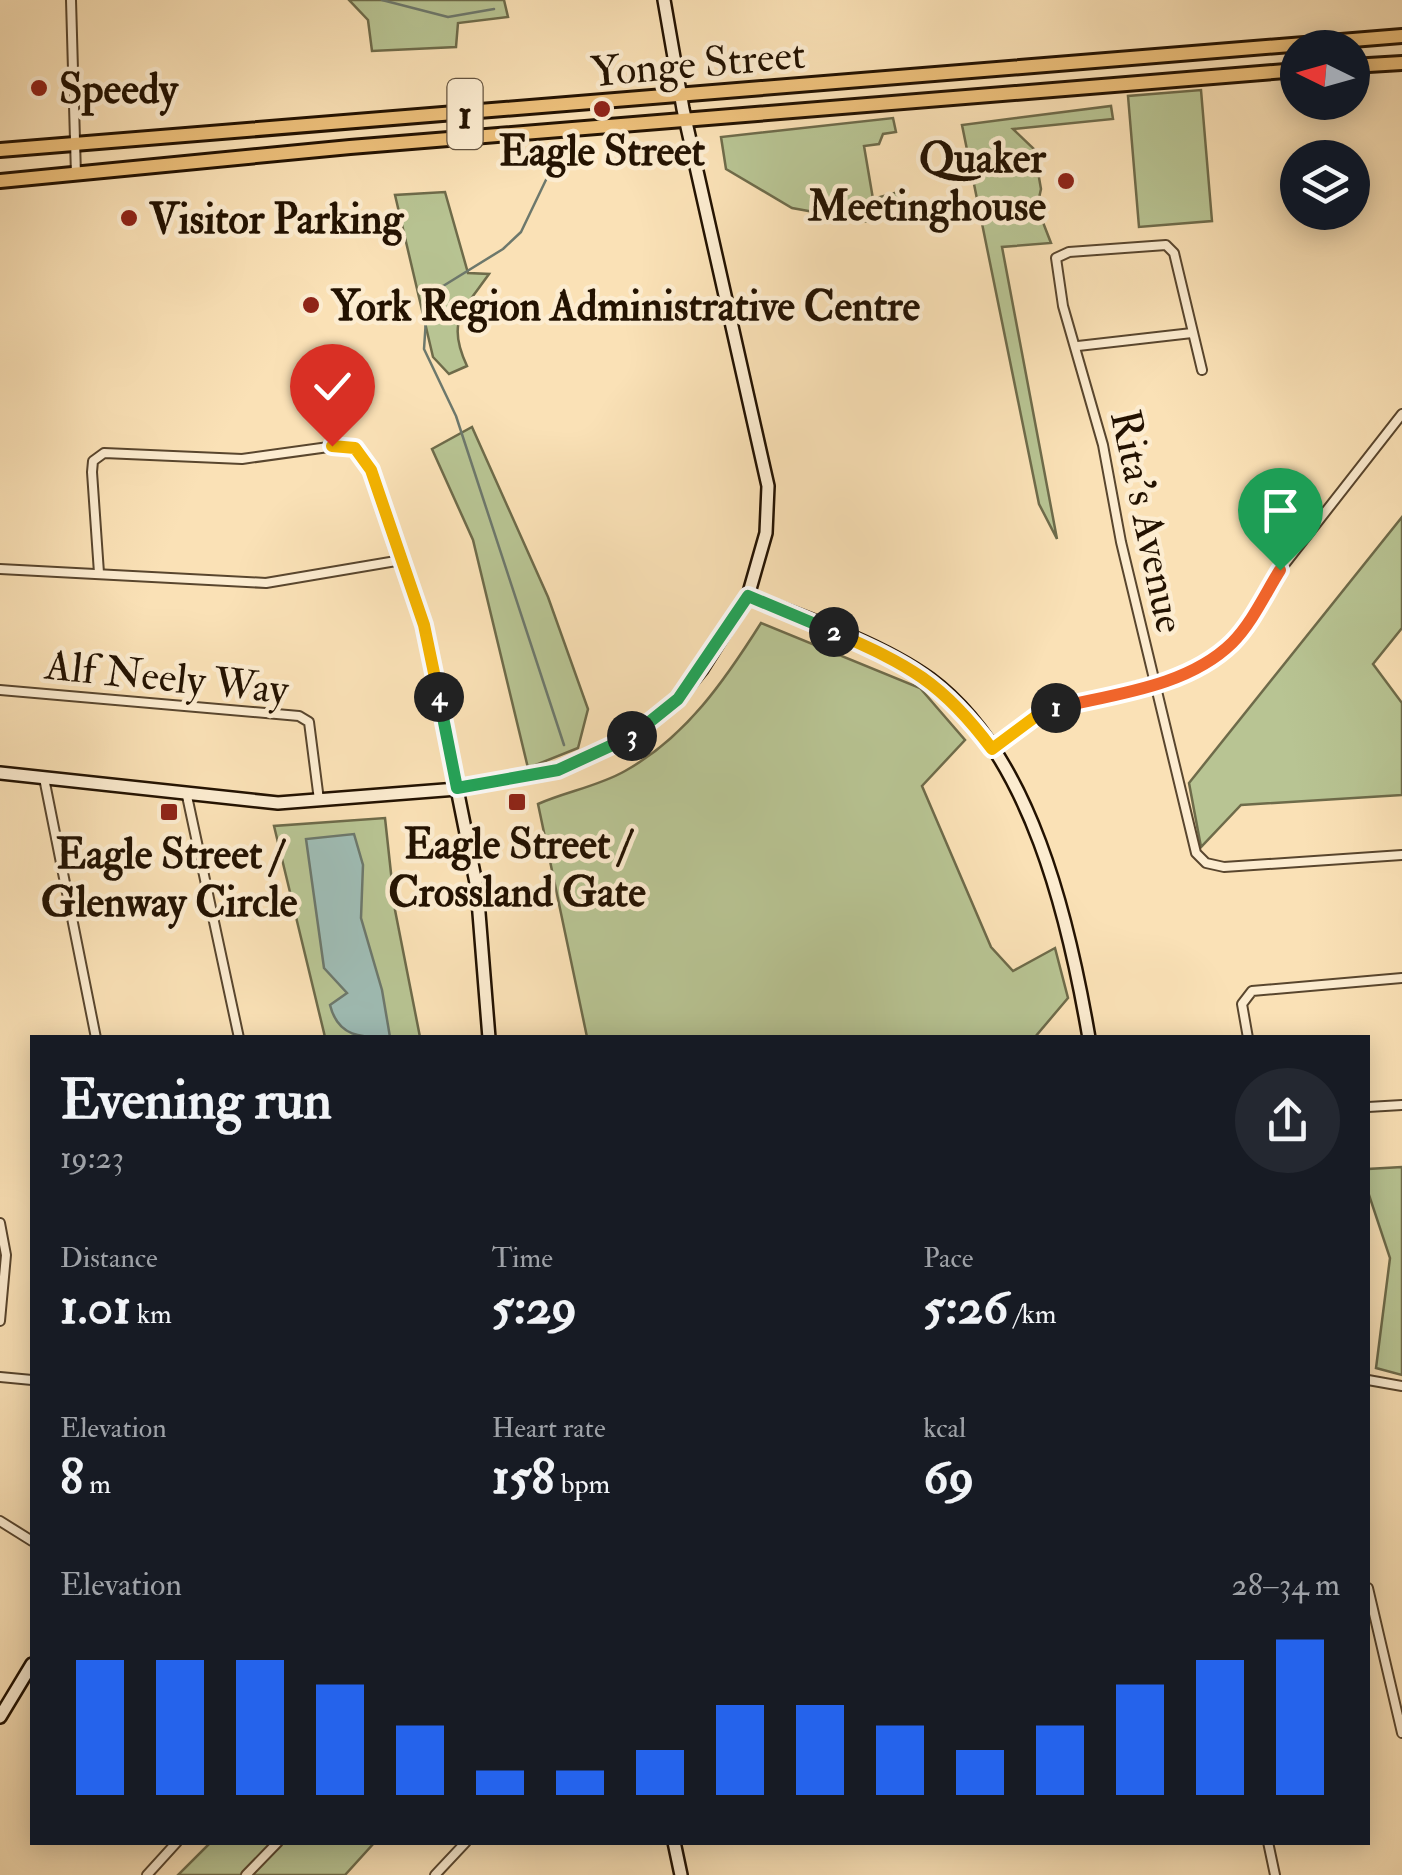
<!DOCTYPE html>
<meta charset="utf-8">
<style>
body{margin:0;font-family:"IM FELL Double Pica",serif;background:#242831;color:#f1f3f6;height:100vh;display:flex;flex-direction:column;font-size:38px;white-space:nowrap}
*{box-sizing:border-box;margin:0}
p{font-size:32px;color:#9ea1a6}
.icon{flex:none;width:55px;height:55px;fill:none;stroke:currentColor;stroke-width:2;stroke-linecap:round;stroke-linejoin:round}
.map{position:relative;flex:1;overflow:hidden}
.panel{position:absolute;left:30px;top:1035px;width:1340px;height:810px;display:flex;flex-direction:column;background:#171b24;border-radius:0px;box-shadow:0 5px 25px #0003}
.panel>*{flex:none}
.needle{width:65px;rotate:275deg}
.controls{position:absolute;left:1280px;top:30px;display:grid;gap:20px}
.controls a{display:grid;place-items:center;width:90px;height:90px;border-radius:50%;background:#171b24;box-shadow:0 5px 25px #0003;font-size:50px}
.pin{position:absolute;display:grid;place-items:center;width:85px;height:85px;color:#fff;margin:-102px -42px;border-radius:50% 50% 50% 0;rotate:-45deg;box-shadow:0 0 10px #0007}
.pin .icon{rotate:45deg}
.km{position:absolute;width:50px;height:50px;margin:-25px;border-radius:50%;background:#222;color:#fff;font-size:28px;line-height:50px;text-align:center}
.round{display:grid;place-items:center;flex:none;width:105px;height:105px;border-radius:52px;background:#242831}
.overview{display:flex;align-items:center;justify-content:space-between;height:170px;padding:0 30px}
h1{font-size:55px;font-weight:700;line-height:75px}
.stats{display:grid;grid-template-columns:repeat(3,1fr);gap:15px;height:170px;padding:10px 30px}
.stats div{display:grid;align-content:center}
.stats b{font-size:50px;font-weight:700}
.stats small{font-size:28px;font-weight:400}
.stats p{font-size:28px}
.chart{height:280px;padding:20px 30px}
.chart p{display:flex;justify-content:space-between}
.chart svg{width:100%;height:180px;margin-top:10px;stroke:#2563eb;stroke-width:6}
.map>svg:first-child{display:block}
</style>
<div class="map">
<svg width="1402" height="1875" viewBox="0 0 1402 1875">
<rect width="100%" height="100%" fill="#fae1b6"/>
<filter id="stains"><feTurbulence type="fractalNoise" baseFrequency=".002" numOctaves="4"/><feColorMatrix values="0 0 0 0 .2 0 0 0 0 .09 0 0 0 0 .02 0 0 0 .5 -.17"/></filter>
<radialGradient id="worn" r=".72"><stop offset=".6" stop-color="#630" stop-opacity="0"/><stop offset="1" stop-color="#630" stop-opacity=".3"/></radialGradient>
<g fill="#b8c493" stroke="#6e6b4a" stroke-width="2.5">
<polygon points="349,0 504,0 508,17 458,23 456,47 372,51 368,20"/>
<polygon points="1201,90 1212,221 1139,227 1128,96"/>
<polygon points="1111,106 1113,119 1013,129 1034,149 1041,189 1037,207 1051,243 1002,247 1057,539 1039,504 962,125"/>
<polygon points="893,118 896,132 883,134 879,144 864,146 873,199 898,192 902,202 874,223 792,208 726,169 721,137"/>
<path d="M445,192L468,273L489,274C463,311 446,321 467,366L449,374L433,357L395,195Z"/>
<polygon points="472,427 548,597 588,709 578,748 528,768 473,540 432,449"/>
<polygon points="1402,517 1402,628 1373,664 1402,703 1402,795 1241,805 1201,847 1189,783"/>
<path d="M761,623L920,688L965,740L922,786L991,947L1013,971L1055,948L1068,998L1035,1037H587L538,804C565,792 599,786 625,771C686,737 725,680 761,623Z"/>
<polygon points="385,818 395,910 420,1037 325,1037 274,826"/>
<polygon points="1402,1167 1402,1375 1376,1368 1390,1258 1368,1192 1368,1169"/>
<polygon points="210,1843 374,1843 345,1875 178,1875"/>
</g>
<path fill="#9fbcb4" stroke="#6d786c" stroke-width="2.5" d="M354,834L363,865L361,918L382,990L390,1037C361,1038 338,1037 330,1005L347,993L324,968L306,839Z"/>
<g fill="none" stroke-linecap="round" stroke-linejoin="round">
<g stroke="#6d786c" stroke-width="2.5">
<polyline points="382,0 448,17 494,9"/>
<polyline points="555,161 521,232 503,249 435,291 427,304 424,349 456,416 564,745"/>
</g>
<defs>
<g id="street">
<polyline points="71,0 76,175"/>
<polyline points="1078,346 1192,333"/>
<polyline points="1202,370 1174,253 1166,245 1069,252 1056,258 1063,306 1103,445 1121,542 1196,853 1206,863 1224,867 1402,855"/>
<polyline points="0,569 266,583 402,560"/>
<polyline points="99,573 92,472 93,461 104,453 242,459 343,445 355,449 371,470 424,625 457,789"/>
<polyline points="0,690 299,716 309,722 319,800"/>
<polyline points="991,749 1043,711 1184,674 1231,643 1280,570 1402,414"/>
<polyline points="44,778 96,1038"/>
<polyline points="187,796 239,1038"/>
<polyline points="1248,1038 1242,1004 1252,991 1402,978"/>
<polyline points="1368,1107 1402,1105"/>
<polyline points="0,1223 6,1255 0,1321"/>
<polyline points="0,1377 32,1380"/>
<polyline points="1368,1380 1402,1386"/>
<polyline points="0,1521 32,1541"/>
<polyline points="1368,1588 1402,1733"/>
<polyline points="1268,1842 1275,1875"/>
<polyline points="147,1875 177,1842"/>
<polyline points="246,1875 278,1842"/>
<polyline points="435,1875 466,1842"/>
</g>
<g id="secondary">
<path d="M748,596C804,617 882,644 930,679C1031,754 1069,921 1089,1038"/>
<polyline points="0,773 278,803 457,789 558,771 624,741 678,699 702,669 748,596 766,533 768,486 683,109 664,0"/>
<polyline points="457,789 477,888 489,1038"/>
<polyline points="0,1717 32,1664"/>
<polyline points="674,1842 681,1875"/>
</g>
<g id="primary">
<polyline points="1352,66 1402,63"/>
<polyline points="0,150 1402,36"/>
<polyline points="0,181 350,147 1298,70"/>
</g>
</defs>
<use href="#street" stroke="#59462e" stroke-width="12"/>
<use href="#secondary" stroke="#231201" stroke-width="16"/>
<use href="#primary" stroke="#231201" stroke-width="18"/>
<use href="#street" stroke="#fcecd0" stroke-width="8"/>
<use href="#secondary" stroke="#fcecd0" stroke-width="11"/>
<use href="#primary" stroke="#edc07b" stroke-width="12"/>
</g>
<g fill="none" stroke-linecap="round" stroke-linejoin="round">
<defs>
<path id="split-1" d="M1056,708C1114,694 1187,687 1232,643C1252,623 1265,594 1280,570"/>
<path id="split-2" d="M834,632C909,665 942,682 992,749L1043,711L1056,708"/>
<polyline id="split-3" points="632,736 678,699 748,596 834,632"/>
<polyline id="split-4" points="439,697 457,788 558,770 632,736"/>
<polyline id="split-5" points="332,446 355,448 371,470 424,625 439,697"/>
</defs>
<use href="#split-1" stroke="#fff" stroke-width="20"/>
<use href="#split-2" stroke="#fff" stroke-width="20"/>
<use href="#split-3" stroke="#fff" stroke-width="20"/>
<use href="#split-4" stroke="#fff" stroke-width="20"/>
<use href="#split-5" stroke="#fff" stroke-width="20"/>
<use href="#split-1" stroke="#f0652b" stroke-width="12"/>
<use href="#split-2" stroke="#f5b400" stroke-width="12"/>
<use href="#split-3" stroke="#22a559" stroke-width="12"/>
<use href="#split-4" stroke="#22a559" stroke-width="12"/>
<use href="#split-5" stroke="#f5b400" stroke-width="12"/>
</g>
<g fill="#8f2418" stroke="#fcecd0" stroke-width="4">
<circle cx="39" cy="88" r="10"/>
<circle cx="602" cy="109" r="10"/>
<circle cx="1066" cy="181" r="10"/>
<circle cx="129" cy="218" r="10"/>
<circle cx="311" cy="305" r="10"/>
<rect x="507" y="792" width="20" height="20" rx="5"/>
<rect x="159" y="802" width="20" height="20" rx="5"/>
</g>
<g text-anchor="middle" stroke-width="9" stroke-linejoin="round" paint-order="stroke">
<rect fill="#fcecd0" stroke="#64533f" stroke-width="2.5" x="447.5" y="79" width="35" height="70" rx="8"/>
<g font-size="40" font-weight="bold" fill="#231201">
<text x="465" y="128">1</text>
</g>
<g font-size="42" fill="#231201" stroke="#fcecd0">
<text transform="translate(698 62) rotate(-5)" y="15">Yonge Street</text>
<text transform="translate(1149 521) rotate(78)" y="15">Rita's Avenue</text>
<text transform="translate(167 676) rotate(6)" y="15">Alf Neely Way</text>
</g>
<g font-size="42" font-weight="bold" fill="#231201" stroke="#fcecd0" text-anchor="start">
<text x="59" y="103">Speedy</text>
<text x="602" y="165" text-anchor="middle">Eagle Street</text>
<text x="1046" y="172" text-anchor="end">Quaker<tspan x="1046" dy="48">Meetinghouse</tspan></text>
<text x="149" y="233">Visitor Parking</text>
<text x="331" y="320">York Region Administrative Centre</text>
<text x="517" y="858" text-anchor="middle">Eagle Street /<tspan x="517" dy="48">Crossland Gate</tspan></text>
<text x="169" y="868" text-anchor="middle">Eagle Street /<tspan x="169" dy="48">Glenway Circle</tspan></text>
</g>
</g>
<rect width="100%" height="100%" filter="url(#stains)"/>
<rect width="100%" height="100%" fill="url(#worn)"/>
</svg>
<div class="controls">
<a><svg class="needle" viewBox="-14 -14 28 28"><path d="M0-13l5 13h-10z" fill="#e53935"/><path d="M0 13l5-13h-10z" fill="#9ea1a6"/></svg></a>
<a><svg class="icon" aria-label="layers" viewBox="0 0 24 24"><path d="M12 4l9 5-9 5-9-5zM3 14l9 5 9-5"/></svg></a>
</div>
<div class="pin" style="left:1280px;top:570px;background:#1e9e55"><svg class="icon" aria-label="arrive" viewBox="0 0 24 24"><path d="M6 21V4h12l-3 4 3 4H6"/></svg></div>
<div class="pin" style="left:332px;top:446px;background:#d93025"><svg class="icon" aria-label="check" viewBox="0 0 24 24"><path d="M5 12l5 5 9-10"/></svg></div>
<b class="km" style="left:1056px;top:708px">1</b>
<b class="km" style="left:834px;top:632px">2</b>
<b class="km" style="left:632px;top:736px">3</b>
<b class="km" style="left:439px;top:697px">4</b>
<section class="panel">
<div class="overview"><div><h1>Evening run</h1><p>19:23</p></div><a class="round"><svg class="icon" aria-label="share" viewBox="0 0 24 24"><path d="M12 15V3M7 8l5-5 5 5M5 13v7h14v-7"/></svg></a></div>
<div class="stats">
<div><p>Distance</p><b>1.01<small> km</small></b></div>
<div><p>Time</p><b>5:29</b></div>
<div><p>Pace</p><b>5:26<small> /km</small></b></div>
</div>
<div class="stats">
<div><p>Elevation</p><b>8<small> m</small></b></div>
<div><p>Heart rate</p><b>158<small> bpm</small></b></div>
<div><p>kcal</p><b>69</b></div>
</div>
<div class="chart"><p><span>Elevation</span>28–34 m</p>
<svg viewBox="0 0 160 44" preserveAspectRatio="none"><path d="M5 44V11M15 44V11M25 44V11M35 44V17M45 44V27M55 44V38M65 44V38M75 44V33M85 44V22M95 44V22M105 44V27M115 44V33M125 44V27M135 44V17M145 44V11M155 44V6"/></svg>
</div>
</section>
</div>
